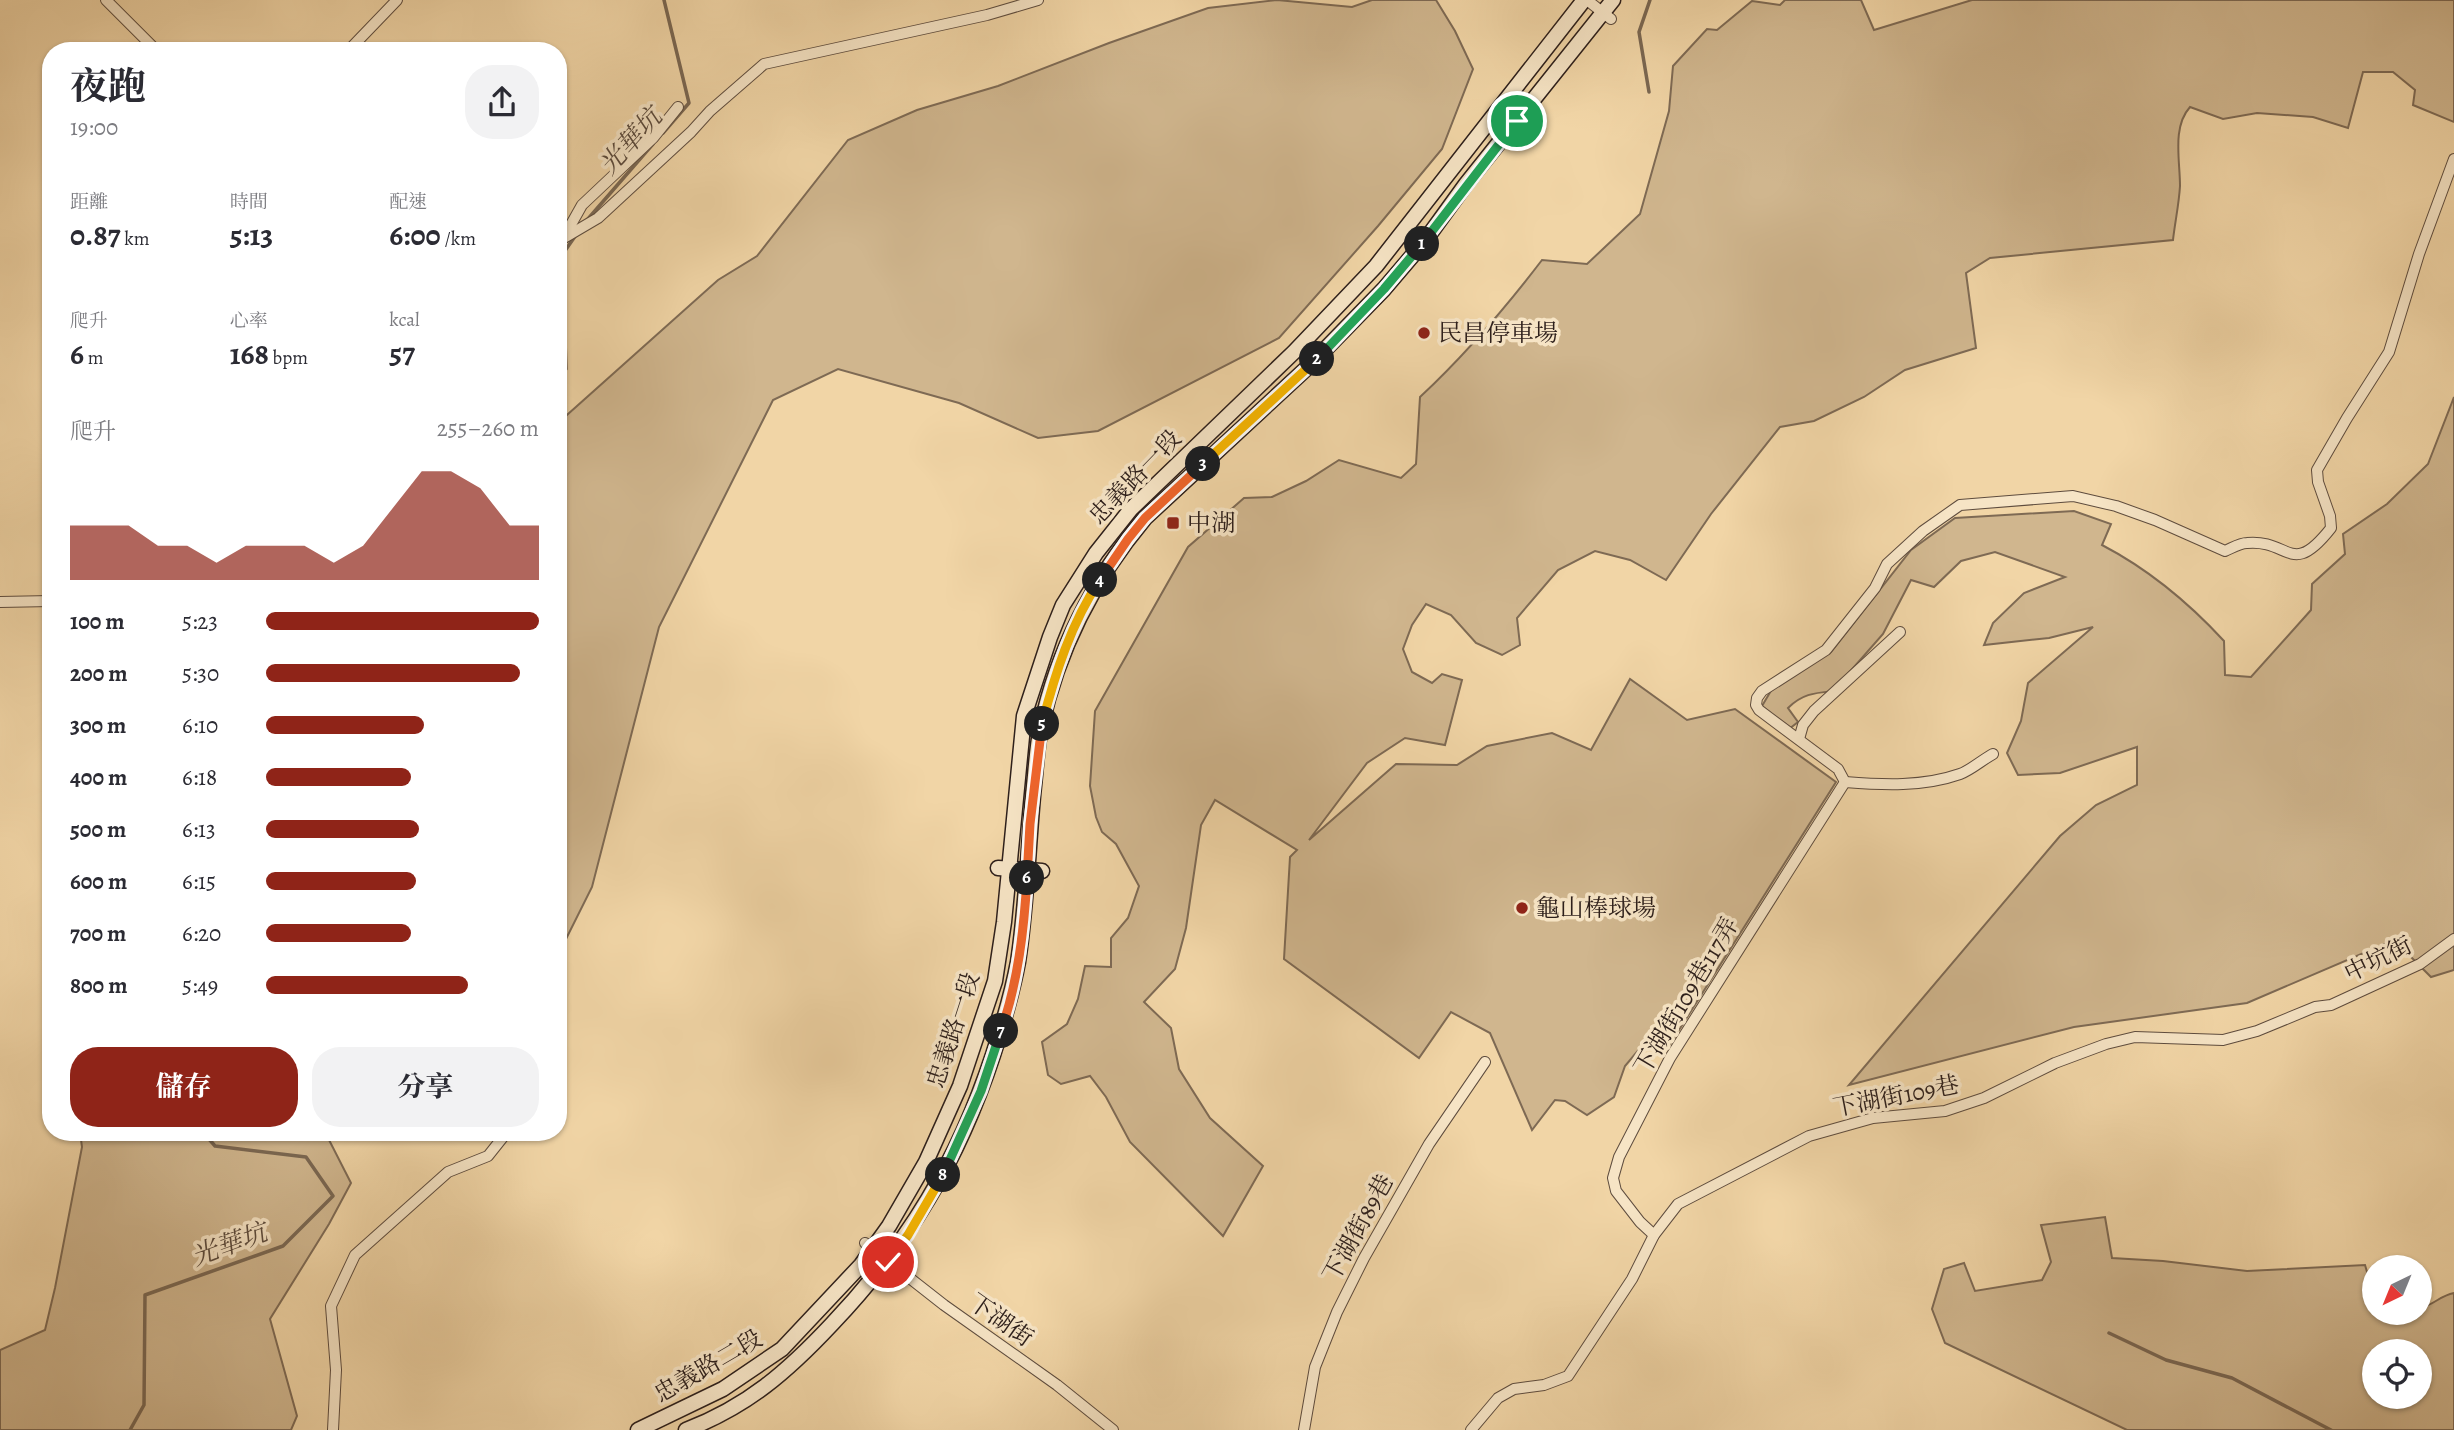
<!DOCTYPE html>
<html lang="zh-TW">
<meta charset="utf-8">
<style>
body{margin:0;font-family:Alegreya,"Noto Serif TC",serif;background:#f2f2f3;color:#2b2b33;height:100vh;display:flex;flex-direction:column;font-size:26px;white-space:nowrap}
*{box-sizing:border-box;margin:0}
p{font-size:23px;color:#7c7c81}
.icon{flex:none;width:38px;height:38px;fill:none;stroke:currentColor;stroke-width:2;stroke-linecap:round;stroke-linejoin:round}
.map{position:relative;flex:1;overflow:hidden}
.panel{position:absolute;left:42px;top:42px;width:525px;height:1099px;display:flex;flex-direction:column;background:#fff;border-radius:28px;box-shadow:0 2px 5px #0004}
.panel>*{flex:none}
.needle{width:46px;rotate:223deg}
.fabs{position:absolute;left:2362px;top:1255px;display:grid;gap:14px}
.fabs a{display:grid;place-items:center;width:70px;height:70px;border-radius:50%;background:#fff;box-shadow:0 2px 5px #0004;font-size:35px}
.pin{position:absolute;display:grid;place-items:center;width:60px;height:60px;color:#fff;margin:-30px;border:4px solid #fff;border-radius:50%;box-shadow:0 2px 7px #0007}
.km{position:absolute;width:35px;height:35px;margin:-18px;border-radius:50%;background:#222;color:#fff;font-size:19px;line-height:35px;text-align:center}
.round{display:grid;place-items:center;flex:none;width:74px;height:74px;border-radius:28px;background:#f2f2f3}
.head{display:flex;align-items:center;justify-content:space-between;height:119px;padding:0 28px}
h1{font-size:38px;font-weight:700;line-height:52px}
.stats{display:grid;grid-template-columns:repeat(3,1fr);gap:10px;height:119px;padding:7px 28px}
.stats div{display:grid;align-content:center}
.stats b{font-size:30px;font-weight:700}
.stats small{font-size:19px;font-weight:400}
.stats p{font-size:19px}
.chart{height:196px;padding:14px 28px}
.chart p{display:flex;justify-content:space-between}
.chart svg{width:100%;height:126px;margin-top:7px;fill:#8f2418;opacity:.7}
.cta{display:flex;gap:14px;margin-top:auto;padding:14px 28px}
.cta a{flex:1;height:80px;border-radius:28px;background:#8f2418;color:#fff;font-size:28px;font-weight:700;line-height:80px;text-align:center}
.cta a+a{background:#f2f2f3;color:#2b2b33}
ul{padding:0 28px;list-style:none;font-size:23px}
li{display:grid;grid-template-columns:112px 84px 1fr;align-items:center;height:52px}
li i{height:18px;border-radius:9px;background:#8f2418}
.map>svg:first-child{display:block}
</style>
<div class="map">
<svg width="2454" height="1430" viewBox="0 0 2454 1430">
<rect width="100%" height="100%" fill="#f1d5a6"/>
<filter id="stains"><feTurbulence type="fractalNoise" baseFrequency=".00286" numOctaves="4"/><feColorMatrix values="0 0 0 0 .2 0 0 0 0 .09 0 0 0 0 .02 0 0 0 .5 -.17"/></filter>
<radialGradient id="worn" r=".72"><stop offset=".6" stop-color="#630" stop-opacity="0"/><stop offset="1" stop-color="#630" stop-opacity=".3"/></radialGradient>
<g fill="#d0b68e" stroke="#7e6a54" stroke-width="2" fill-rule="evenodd">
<polygon points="1277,0 1352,7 1372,0 1436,0 1455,31 1473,69 1442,149 1378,226 1279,338 1098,431 1038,438 959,403 838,369 773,400 659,627 592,887 558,955 558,423 718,280 757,256 848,140 917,110 998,86 1109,43 1208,8"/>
<path d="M1785,0H1861L1874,30L1972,0H2454V122L2413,105L2415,90L2393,72H2363L2348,128L2313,117L2257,113L2223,119L2190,107C2172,127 2180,160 2180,186C2179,204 2175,222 2173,240L1990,258L1966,273L1976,348L1905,370L1864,397L1814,421L1780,427L1711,514L1666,580L1630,560L1595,551L1558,570L1517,618L1520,645L1502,655L1476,643L1451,615L1426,604L1412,625L1403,649L1412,672L1432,683L1442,674L1462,680L1445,745L1405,738L1367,763L1309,840L1396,764L1457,765L1487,746L1552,733L1591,750L1630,679L1687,720L1735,709L1836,782L1667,1049L1641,1047L1625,1066L1614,1097L1587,1115L1565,1101L1555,1100L1532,1130L1490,1033L1451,1012L1419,1058L1284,959L1290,857L1297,850L1215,800L1201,825L1186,928L1175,969L1144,1002L1171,1028L1179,1069L1210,1118L1263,1166L1223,1236L1130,1142L1106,1097L1090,1076L1061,1084L1048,1075L1042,1042L1067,1024L1078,999L1085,966L1111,967V938L1128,918L1139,886L1116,844L1102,832L1096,817L1090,786L1095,711L1188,547L1244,498L1272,497L1306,481L1339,460L1401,478L1416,464L1420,397C1467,353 1503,311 1542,260L1587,264L1640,214L1669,111L1673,66L1707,29L1717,30L1752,1L1780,5Z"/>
<path d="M2454,397V970L2431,977L2394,940L2247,1003L2074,1027L1849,1085L2060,836L2096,805L2137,785V747L2060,773L2018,775L2007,753L2021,721L2028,683L2093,627L2049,638L1984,645L1993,623L2024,593L2065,577L1995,552L1961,561L1934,587L1911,580L1883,634L1833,691C1814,693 1802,694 1788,708L1798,722L1789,729L1762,706L1772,689L1831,652L1911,550L1955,518L2074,511L2111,524L2102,545C2148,569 2189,603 2224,641L2225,675L2251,677L2311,610L2312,584L2345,554L2343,534L2387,504L2428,464Z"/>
<polygon points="80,1132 325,1132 351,1183 329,1224 270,1319 297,1416 291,1430 0,1430 0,1350 45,1330 55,1288 82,1147"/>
<path d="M2105,1217L2112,1258L2163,1261L2247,1271L2365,1265L2375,1299V1312L2381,1313L2384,1319L2405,1313L2420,1312V1308C2436,1304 2439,1296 2454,1293V1430H2127L1945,1343L1932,1309L1944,1269L1964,1263L1975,1291L2042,1280L2051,1262L2041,1225ZM2375,1351H2420V1396H2375Z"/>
</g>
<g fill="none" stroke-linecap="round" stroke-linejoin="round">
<g stroke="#7a6752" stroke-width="3.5">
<polyline points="1649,92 1639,32 1650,0"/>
<polyline points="663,133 689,103 664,0"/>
<polyline points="587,220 653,144"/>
<polyline points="558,379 566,369 562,255 576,235"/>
<polyline points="2109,1333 2166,1360 2232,1378 2331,1430"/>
<polyline points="130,1430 144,1405 145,1295 283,1246 333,1196 306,1157 215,1146 203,1132"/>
</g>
<defs>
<g id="minor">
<polyline points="106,0 157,51"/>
<polyline points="1587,0 1611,19"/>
<polyline points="348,51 397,0"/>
<polyline points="564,237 582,205 653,138 678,107"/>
<polyline points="564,238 598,218 691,132 710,111 764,64 987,15 1038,0"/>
<polyline points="0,602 51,601"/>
<polyline points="1799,739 1803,725 1814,711 1900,632"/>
<path d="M1845,782L1838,769L1759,710L1756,705L1757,698L1762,691L1826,650L1875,588L1887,564L1923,531L1960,505L2073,496L2116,506L2155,520L2225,551C2232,548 2240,543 2247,543C2290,539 2291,579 2331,528L2330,516L2318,482L2317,470L2347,418L2389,352L2419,254L2454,159"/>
<path d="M1845,782C1883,785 1923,787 1960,774C1971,770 1982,760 1993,754"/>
<polyline points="1654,1235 1640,1222 1616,1191 1613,1178 1619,1157 1670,1058 1845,782"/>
<polyline points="865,1243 944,1305 1057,1385 1113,1430"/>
<polyline points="333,1430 336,1370 331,1306 355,1255 448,1172 488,1156 507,1132"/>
<polyline points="1304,1430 1315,1367 1337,1312 1364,1258 1429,1144 1485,1062"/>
<polyline points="1471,1430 1498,1398 1514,1389 1544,1385 1568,1376 1632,1279 1654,1235 1678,1204 1809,1136 1873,1118 1945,1111 1984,1098 2055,1063 2106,1044 2135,1037 2223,1040 2257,1031 2315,1007 2331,1005 2420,964 2454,939"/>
</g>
<g id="secondary">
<polyline points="998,868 1042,871"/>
<polyline points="638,1430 723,1389 782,1349 861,1265 889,1226 926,1162 960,1086 995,981 1004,922 1024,716 1050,637 1063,605 1096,553 1131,509 1294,352 1376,266 1584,0"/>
<path d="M686,1430C748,1406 787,1372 832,1324C909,1243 958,1161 993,1055C1003,1024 1012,994 1018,962C1027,904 1028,845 1034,786C1036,767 1037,746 1041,727C1058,649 1094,579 1145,518L1308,367L1384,289L1424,242L1466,184L1613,0"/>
</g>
</defs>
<use href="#minor" stroke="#5e4c3e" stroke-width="12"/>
<use href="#secondary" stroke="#2d1f1b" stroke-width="17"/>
<use href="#minor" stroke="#f6e4c5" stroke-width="10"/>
<use href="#secondary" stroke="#f6e4c5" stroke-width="14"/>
</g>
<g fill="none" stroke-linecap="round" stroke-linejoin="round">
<defs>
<polyline id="split-1" points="1422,244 1517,121"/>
<polyline id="split-2" points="1317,359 1384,289 1422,244"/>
<polyline id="split-3" points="1203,464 1317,359"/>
<polyline id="split-4" points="1100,580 1128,539 1145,518 1203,464"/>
<path id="split-5" d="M1042,724C1055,674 1071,623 1100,580"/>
<polyline id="split-6" points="1027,878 1030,824 1042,724"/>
<path id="split-7" d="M1001,1031C1018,982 1024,930 1027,878"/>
<polyline id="split-8" points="943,1175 981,1091 1001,1031"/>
<polyline id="split-9" points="888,1262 908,1235 943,1175"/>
</defs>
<use href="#split-1" stroke="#fff" stroke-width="14"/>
<use href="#split-2" stroke="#fff" stroke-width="14"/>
<use href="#split-3" stroke="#fff" stroke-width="14"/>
<use href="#split-4" stroke="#fff" stroke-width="14"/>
<use href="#split-5" stroke="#fff" stroke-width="14"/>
<use href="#split-6" stroke="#fff" stroke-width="14"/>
<use href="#split-7" stroke="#fff" stroke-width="14"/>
<use href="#split-8" stroke="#fff" stroke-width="14"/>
<use href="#split-9" stroke="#fff" stroke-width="14"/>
<use href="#split-1" stroke="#22a559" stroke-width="9"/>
<use href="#split-2" stroke="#22a559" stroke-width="9"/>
<use href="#split-3" stroke="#f5b400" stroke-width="9"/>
<use href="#split-4" stroke="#f0652b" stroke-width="9"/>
<use href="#split-5" stroke="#f5b400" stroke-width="9"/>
<use href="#split-6" stroke="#f0652b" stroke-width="9"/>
<use href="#split-7" stroke="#f0652b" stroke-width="9"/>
<use href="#split-8" stroke="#22a559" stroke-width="9"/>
<use href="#split-9" stroke="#f5b400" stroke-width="9"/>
</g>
<g fill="#8f2418" stroke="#f6e4c5" stroke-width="2.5">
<circle cx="1424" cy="333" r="7"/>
<rect x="1166" y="516" width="14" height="14" rx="3.5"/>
<circle cx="1522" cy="908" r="7"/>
</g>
<g text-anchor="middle" stroke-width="7" stroke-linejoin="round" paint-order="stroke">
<g font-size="24" fill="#2d1f1b" stroke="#f6e4c5" text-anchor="start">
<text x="1438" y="341">民昌停車場</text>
<text x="1187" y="531">中湖</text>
<text x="1536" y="916">龜山棒球場</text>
</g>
<g font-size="24" fill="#2d1f1b" stroke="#f6e4c5">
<text transform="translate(1135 477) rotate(-46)" y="8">忠義路一段</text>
<text transform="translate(2378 959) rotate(-26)" y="8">中坑街</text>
<text transform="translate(1686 996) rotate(-59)" y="8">下湖街109巷117弄</text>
<text transform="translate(953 1030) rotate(-72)" y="8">忠義路一段</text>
<text transform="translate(1896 1096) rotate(-11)" y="8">下湖街109巷</text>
<text transform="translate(1358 1228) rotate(-61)" y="8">下湖街89巷</text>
<text transform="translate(1001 1320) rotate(35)" y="8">下湖街</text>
<text transform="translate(708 1366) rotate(-30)" y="8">忠義路二段</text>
</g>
<g font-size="26" font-style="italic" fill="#5a493b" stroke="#f6e4c5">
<text transform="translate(630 141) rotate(-48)" y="9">光華坑</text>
<text transform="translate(229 1244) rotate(-20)" y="9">光華坑</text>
</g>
</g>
<rect width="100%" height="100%" filter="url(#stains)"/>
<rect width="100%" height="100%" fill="url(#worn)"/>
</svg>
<div class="fabs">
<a><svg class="needle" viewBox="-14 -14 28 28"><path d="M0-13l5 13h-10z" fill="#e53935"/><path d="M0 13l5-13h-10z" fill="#7c7c81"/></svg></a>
<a><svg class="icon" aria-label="locate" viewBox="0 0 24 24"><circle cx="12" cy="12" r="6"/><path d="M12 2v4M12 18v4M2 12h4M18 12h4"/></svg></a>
</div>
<div class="pin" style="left:1517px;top:121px;background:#1e9e55"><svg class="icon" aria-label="arrive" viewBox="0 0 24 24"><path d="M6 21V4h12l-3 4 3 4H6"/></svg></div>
<div class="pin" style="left:888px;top:1262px;background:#d93025"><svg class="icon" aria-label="check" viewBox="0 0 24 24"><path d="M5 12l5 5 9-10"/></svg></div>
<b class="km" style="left:1422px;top:244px">1</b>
<b class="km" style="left:1317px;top:359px">2</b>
<b class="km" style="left:1203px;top:464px">3</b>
<b class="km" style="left:1100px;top:580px">4</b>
<b class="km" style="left:1042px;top:724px">5</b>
<b class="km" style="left:1027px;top:878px">6</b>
<b class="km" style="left:1001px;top:1031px">7</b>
<b class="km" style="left:943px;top:1175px">8</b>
<section class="panel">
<div class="head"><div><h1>夜跑</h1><p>19:00</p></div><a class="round"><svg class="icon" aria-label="share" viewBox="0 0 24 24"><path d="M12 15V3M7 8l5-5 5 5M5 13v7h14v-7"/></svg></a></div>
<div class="stats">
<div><p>距離</p><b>0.87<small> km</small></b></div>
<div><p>時間</p><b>5:13</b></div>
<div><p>配速</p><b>6:00<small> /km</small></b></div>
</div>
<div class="stats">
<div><p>爬升</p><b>6<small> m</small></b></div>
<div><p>心率</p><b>168<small> bpm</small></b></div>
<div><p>kcal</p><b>57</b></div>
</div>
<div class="chart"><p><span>爬升</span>255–260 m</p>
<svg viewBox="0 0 160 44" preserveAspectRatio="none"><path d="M0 44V25L10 25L20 25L30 32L40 32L50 38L60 32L70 32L80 32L90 38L100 32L110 19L120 6L130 6L140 12L150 25L160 25V44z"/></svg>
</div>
<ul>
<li><b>100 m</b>5:23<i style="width:100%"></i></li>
<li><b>200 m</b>5:30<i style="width:93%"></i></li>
<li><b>300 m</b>6:10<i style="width:58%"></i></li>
<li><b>400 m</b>6:18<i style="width:53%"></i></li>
<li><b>500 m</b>6:13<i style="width:56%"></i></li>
<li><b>600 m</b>6:15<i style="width:55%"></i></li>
<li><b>700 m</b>6:20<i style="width:53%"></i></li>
<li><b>800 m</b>5:49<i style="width:74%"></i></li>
</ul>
<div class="cta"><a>儲存</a><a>分享</a></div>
</section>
</div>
